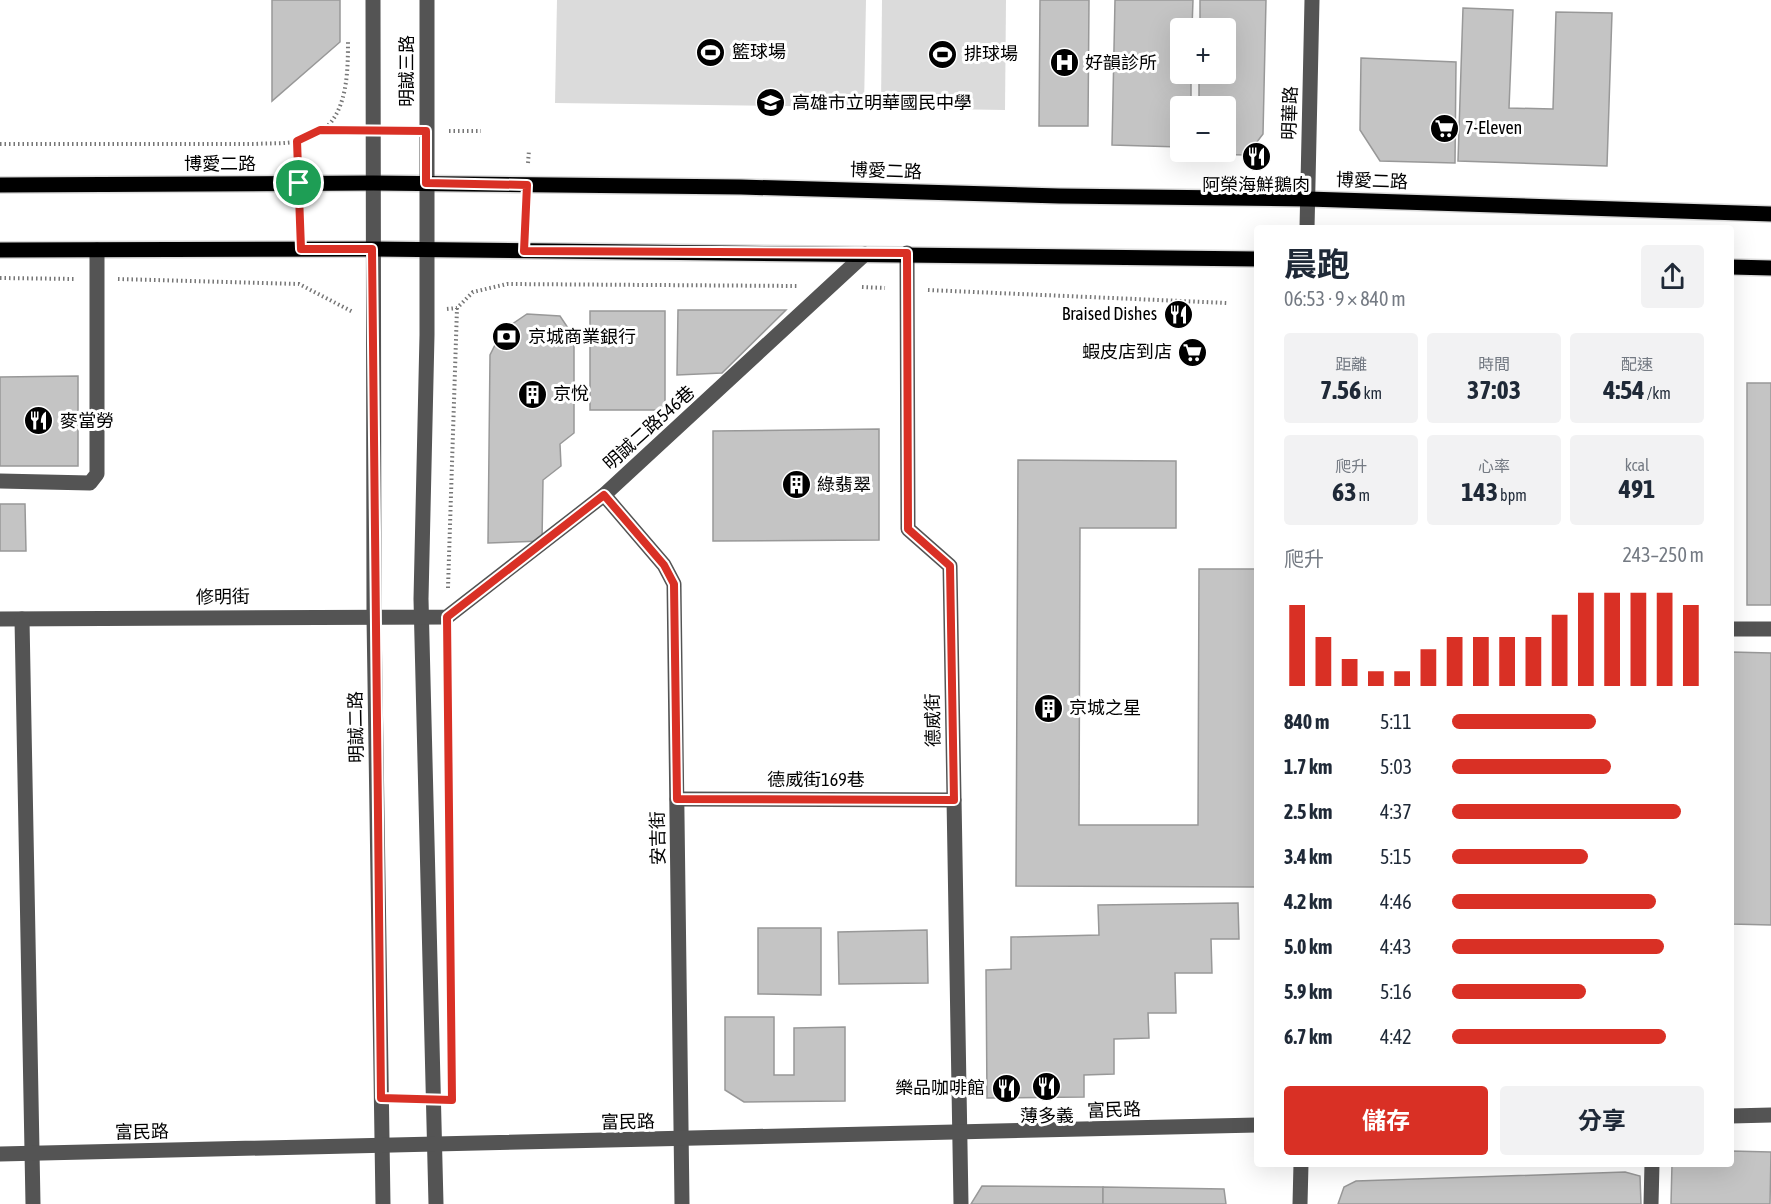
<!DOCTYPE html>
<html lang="zh-TW">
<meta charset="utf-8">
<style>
body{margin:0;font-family:"Asap Condensed","Noto Sans TC",sans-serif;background:#f2f2f3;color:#1f2937;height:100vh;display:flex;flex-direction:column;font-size:22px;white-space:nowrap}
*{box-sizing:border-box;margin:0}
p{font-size:20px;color:#747a83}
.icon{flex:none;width:33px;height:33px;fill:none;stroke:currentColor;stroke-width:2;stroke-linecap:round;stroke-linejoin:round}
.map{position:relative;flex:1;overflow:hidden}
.sheet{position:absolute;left:1254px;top:225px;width:480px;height:942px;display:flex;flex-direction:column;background:#fff;border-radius:6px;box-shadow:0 6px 24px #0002}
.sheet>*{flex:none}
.controls{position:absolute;left:1170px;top:18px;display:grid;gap:12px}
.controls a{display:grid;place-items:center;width:66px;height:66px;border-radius:6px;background:#fff;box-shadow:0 6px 24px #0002;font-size:30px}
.pin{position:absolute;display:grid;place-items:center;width:51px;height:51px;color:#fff;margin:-26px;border:3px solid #fff;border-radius:50%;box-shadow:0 2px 6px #0007}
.round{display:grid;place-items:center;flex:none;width:63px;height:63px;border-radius:6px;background:#f2f2f3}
.head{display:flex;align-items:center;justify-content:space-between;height:102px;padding:0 30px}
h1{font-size:33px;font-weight:700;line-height:45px}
.figures{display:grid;grid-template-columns:repeat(3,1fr);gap:9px;height:102px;padding:6px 30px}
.figures div{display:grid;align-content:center;border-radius:6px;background:#f2f2f3;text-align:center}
.figures b{font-size:26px;font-weight:700}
.figures small{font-size:16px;font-weight:400}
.figures p{font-size:16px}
.chart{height:168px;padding:12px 30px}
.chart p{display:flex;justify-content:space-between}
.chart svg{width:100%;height:108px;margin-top:6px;stroke:#d93025;stroke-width:6}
.cta{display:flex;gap:12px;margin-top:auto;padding:12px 30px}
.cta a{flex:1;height:69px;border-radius:6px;background:#d93025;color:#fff;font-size:24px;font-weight:700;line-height:69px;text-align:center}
.cta a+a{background:#f2f2f3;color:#1f2937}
ul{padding:0 30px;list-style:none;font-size:20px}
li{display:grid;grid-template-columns:96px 72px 1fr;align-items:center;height:45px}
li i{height:15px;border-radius:8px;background:#d93025}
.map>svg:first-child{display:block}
</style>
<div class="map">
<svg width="1771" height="1204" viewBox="0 0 1771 1204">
<rect width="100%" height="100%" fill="#fff"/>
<g fill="#dbdbdb">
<polygon points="557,0 866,0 864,107 555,103"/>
<polygon points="882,0 1006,0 1005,110 881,108"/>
</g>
<g fill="#c4c4c4" stroke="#989898" stroke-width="1.5">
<polygon points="272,0 340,0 340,42 272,101"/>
<polygon points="1040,0 1089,0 1088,126 1039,126"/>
<polygon points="1115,0 1193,0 1192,28 1180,28 1180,74 1191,74 1191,106 1180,106 1180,147 1112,145"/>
<polygon points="1200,0 1266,0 1263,134 1247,155 1199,154 1199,152 1226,152 1226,106 1199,106 1199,74 1226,74 1226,28 1200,28"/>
<polygon points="1463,8 1513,10 1509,108 1553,109 1556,12 1612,13 1607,166 1458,161"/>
<polygon points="1361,58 1456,62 1455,163 1380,161 1360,130"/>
<polygon points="678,310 786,310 722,373 677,375"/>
<rect x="590" y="311" width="75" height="99"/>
<polygon points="527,314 560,316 574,337 574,433 560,444 561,466 543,480 542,541 488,543 490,355 502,331"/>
<polygon points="78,376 78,466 0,466 0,377"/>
<rect x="1747" y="383" width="24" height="222"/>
<polygon points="879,429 879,540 713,541 713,431"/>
<polygon points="1018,460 1176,461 1176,528 1080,528 1079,825 1198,825 1199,569 1257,569 1256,887 1016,886"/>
<polygon points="0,504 25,504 26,551 0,551"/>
<polygon points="1731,652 1771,653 1771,925 1731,924"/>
<polygon points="1238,903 1239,939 1211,939 1212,973 1175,973 1176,1013 1148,1013 1149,1038 1114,1039 1114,1074 1084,1075 1084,1097 987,1098 986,970 1011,969 1011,937 1099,935 1098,905"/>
<polygon points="758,928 821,928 821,995 758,994"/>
<polygon points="927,930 928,983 839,984 838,932"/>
<polygon points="725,1017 774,1017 774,1075 794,1075 794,1028 845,1027 845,1101 744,1102 725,1090"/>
<polygon points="1731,1151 1771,1152 1770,1204 1671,1204 1672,1164 1731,1164"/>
<polygon points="1625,1172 1640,1176 1641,1204 1338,1204 1344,1187 1356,1181"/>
<polygon points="982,1186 1103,1187 1103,1204 971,1204"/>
<polygon points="1103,1187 1224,1189 1226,1204 1103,1204"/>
</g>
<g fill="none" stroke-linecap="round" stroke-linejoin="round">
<defs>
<g id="major">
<polyline points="0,185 373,183 741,187 1059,196 1308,199 1771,214"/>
<polyline points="0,250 372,249 1257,259"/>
<polyline points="1731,267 1771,268"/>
</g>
</defs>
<use href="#major" stroke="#dbdbdb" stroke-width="18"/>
<g stroke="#767676" stroke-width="4" stroke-dasharray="1.5 3" stroke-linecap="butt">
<polyline points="320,131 351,131"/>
<polyline points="449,131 481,131"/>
<polyline points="297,141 298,162"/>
<path d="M0,144H255C268,143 280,144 293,142C347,135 348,82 348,40"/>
<polyline points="528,163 529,150"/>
<polyline points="299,205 300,227"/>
<polyline points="525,229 526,207"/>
<polyline points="0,278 75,279"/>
<polyline points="118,279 299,284 353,312"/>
<polyline points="862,287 885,288"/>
<polyline points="928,290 1227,303"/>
<polyline points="447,309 457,308 473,292 507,284 798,286"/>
<polyline points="448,588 457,308"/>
<polyline points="447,638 448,666"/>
</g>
<g stroke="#545454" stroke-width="15">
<polyline points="373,0 374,617 383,1204"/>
<polyline points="427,0 427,335 421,599 436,1204"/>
<polyline points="1307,228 1312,0"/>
<polyline points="907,253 908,529 950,566 961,1204"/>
<polyline points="0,481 90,483 97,474 97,250"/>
<polyline points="604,495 664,565 674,584 682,1204"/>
<polyline points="0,619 447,617 604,495 865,254"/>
<polyline points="22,619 33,1204"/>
<polyline points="1731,629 1771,629"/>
<polyline points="677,799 954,800"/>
<polyline points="1731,1116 1771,1115"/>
<polyline points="0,1154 1257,1125"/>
<polyline points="1300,1204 1301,1164"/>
<polyline points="1651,1204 1652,1164"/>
</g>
<use href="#major" stroke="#000" stroke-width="15"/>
</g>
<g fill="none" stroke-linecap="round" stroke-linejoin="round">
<defs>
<polygon id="route" points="320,130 426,131 426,183 527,185 524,251 907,253 908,529 950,566 954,800 677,799 674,584 664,565 604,495 447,617 452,1100 381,1098 372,249 301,249 297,141"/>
</defs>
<use href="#route" stroke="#fff" stroke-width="12"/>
<use href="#route" stroke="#d93025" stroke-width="8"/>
</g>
<defs>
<symbol id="stadium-disc" viewBox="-11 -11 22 22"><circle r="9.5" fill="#000" stroke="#fff"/><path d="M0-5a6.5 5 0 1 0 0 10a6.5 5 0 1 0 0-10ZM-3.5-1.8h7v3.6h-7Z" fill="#fff"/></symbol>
<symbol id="hospital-disc" viewBox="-11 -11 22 22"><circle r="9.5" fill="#000" stroke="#fff"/><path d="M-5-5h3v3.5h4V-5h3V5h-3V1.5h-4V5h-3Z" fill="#fff"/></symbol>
<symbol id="school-disc" viewBox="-11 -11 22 22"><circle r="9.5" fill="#000" stroke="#fff"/><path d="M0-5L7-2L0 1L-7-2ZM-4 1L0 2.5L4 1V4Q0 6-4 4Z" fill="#fff"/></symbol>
<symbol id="supermarket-disc" viewBox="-11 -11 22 22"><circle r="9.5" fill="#000" stroke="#fff"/><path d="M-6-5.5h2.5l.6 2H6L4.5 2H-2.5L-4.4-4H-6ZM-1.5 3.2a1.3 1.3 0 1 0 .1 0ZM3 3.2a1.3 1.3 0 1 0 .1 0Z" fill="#fff"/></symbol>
<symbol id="restaurant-disc" viewBox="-11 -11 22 22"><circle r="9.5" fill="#000" stroke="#fff"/><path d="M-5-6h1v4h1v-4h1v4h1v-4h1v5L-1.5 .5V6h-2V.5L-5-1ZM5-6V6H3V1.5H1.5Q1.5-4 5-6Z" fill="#fff"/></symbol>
<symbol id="bank-disc" viewBox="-11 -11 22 22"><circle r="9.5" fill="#000" stroke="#fff"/><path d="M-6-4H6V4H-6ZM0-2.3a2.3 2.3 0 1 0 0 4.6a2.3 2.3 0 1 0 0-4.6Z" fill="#fff"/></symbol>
<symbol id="building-disc" viewBox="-11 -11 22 22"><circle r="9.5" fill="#000" stroke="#fff"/><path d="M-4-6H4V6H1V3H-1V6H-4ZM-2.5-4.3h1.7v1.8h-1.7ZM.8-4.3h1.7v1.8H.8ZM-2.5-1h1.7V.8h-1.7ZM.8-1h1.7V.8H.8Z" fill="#fff"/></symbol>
</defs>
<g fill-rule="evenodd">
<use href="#stadium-disc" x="694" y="36" width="33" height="33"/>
<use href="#stadium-disc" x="926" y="38" width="33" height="33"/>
<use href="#hospital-disc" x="1048" y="46" width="33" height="33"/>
<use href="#school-disc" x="754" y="86" width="33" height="33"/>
<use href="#supermarket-disc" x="1428" y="112" width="33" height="33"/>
<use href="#restaurant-disc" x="1240" y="140" width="33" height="33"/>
<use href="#restaurant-disc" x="1162" y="298" width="33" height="33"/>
<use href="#bank-disc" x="490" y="320" width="33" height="33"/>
<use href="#supermarket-disc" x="1176" y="336" width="33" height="33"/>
<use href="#building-disc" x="516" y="378" width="33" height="33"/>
<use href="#restaurant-disc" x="22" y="404" width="33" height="33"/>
<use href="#building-disc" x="780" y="468" width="33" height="33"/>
<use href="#building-disc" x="1032" y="692" width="33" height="33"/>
<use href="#restaurant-disc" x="1030" y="1070" width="33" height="33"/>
<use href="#restaurant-disc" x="990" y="1072" width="33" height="33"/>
</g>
<g text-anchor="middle" stroke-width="6" stroke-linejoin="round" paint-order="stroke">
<g font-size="18" fill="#000" stroke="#fff" text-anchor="start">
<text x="732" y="58">籃球場</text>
<text x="964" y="60">排球場</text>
<text x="1085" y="69">好韻診所</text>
<text x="792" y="109">高雄市立明華國民中學</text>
<text x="1465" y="134">7-Eleven</text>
<text x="1256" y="191" text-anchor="middle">阿榮海鮮鵝肉</text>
<text x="1157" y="320" text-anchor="end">Braised Dishes</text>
<text x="528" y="343">京城商業銀行</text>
<text x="1172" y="358" text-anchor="end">蝦皮店到店</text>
<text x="553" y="400">京悅</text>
<text x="60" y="427">麥當勞</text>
<text x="817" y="491">綠翡翠</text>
<text x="1069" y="714">京城之星</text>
<text x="985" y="1094" text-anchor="end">樂品咖啡館</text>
<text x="1047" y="1122" text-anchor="middle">薄多義</text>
</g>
<g font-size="18" fill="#000" stroke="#fff">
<text transform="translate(407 71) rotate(-90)" y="6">明誠三路</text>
<text transform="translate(1290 113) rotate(-88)" y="6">明華路</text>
<text x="220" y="170">博愛二路</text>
<text transform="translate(886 171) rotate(2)" y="6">博愛二路</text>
<text transform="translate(1372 181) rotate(2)" y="6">博愛二路</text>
<text transform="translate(649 428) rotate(-42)" y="6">明誠二路546巷</text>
<text transform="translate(223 597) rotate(-1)" y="6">修明街</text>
<text transform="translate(933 720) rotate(-91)" y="6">德威街</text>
<text transform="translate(356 727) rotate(-91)" y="6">明誠二路</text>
<text x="816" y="786">德威街169巷</text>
<text transform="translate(658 838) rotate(-91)" y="6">安吉街</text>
<text transform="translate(1114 1110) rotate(-2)" y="6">富民路</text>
<text transform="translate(628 1122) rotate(-1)" y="6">富民路</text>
<text transform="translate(142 1132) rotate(-1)" y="6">富民路</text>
</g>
</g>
</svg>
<div class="controls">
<a>+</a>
<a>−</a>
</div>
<div class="pin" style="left:299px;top:183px;background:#1e9e55"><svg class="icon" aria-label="arrive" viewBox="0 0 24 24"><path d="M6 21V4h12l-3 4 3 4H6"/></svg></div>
<section class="sheet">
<div class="head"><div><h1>晨跑</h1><p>06:53 · 9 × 840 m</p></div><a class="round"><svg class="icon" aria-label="share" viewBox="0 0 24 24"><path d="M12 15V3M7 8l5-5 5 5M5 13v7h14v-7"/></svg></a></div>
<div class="figures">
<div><p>距離</p><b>7.56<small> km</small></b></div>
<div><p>時間</p><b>37:03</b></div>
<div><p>配速</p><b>4:54<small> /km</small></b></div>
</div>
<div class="figures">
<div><p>爬升</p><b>63<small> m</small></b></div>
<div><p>心率</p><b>143<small> bpm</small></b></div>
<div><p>kcal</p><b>491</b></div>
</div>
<div class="chart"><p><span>爬升</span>243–250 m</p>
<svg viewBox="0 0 160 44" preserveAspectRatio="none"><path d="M5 44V11M15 44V24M25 44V33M35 44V38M45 44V38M55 44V29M65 44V24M75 44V24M85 44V24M95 44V24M105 44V15M115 44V6M125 44V6M135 44V6M145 44V6M155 44V11"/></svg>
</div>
<ul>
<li><b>840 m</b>5:11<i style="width:57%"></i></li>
<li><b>1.7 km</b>5:03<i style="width:63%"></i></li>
<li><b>2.5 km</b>4:37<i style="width:91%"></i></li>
<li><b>3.4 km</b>5:15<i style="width:54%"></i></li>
<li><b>4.2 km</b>4:46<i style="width:81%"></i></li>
<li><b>5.0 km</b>4:43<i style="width:84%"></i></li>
<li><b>5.9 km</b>5:16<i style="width:53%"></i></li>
<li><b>6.7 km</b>4:42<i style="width:85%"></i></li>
</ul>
<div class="cta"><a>儲存</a><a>分享</a></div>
</section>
</div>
